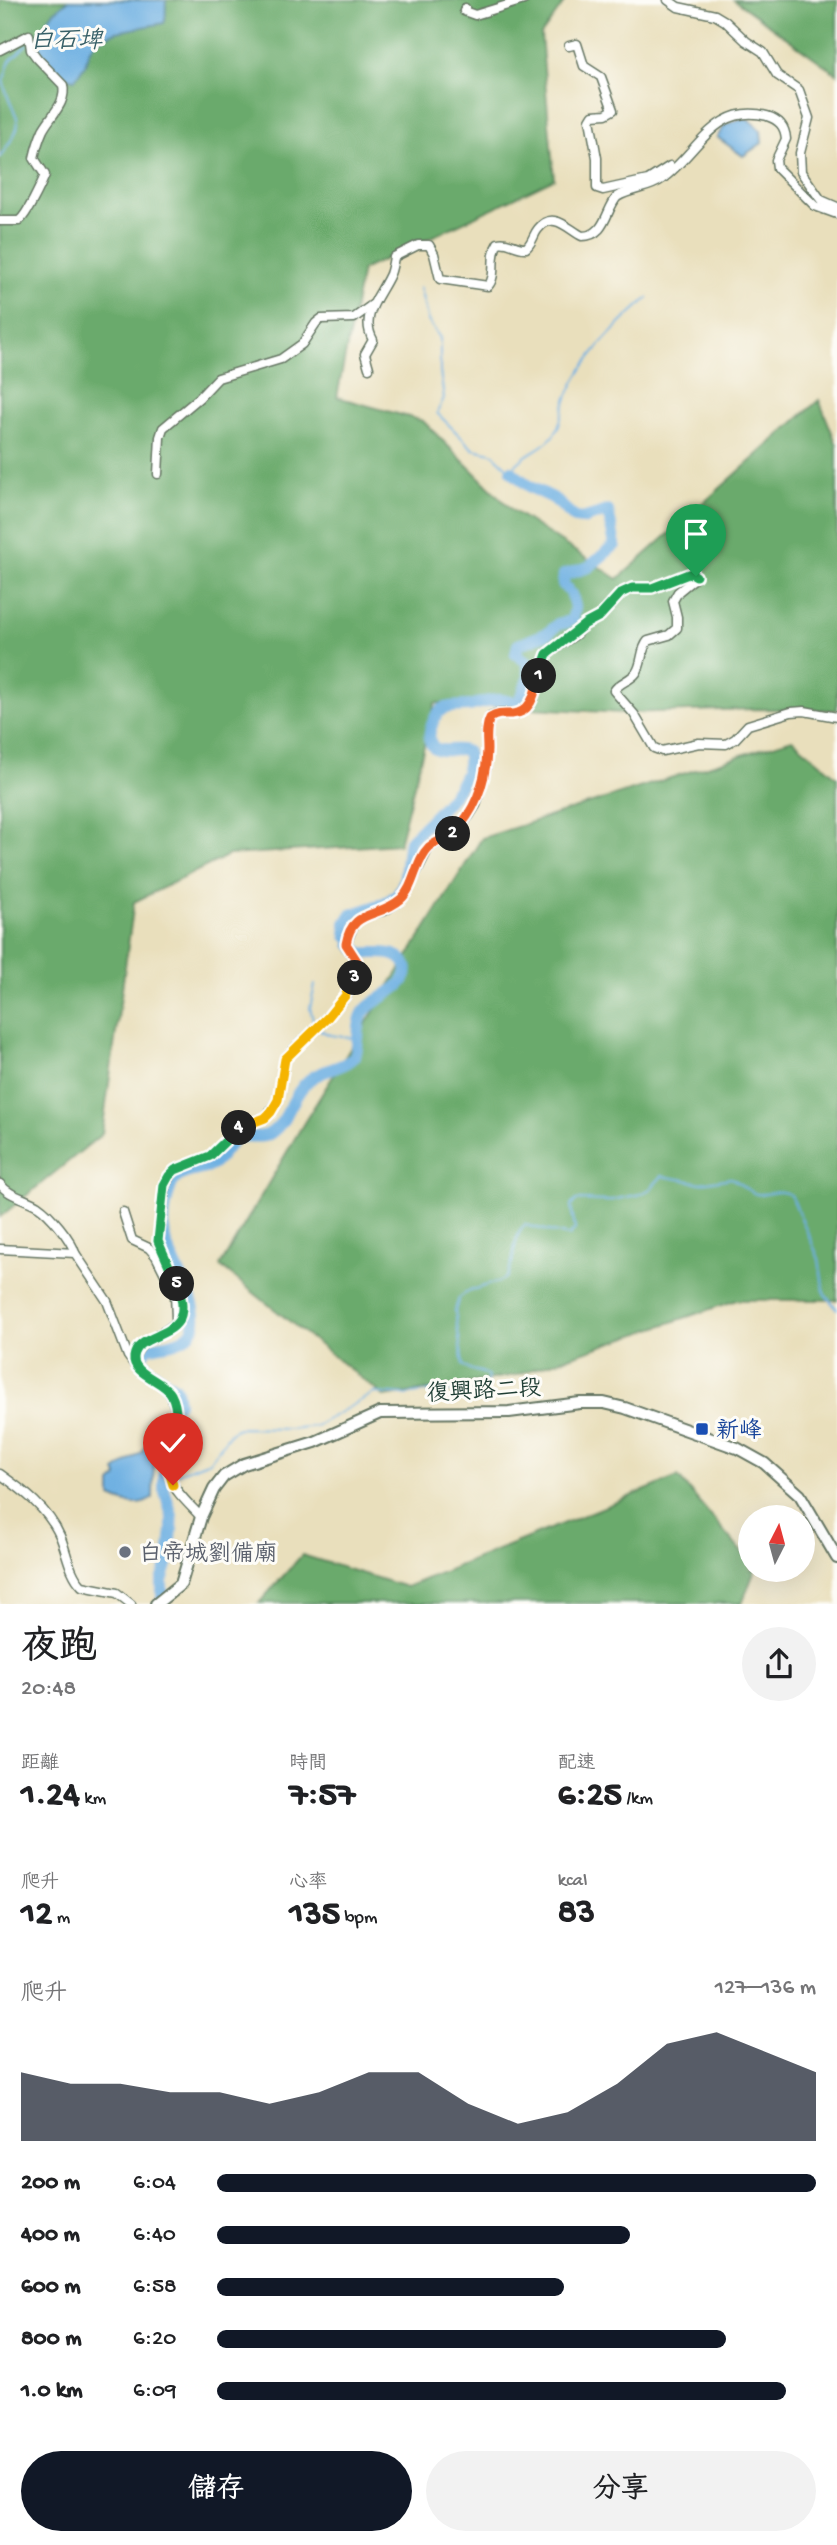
<!DOCTYPE html>
<html lang="zh-TW">
<meta charset="utf-8">
<style>
body{margin:0;font-family:"Gochi Hand","LXGW WenKai TC",sans-serif;background:#f2f2f2;color:#202124;height:100vh;display:flex;flex-direction:column;font-size:26px;white-space:nowrap}
*{box-sizing:border-box;margin:0}
p{font-size:23px;color:#757577}
.icon{flex:none;width:38px;height:38px;fill:none;stroke:currentColor;stroke-width:2;stroke-linecap:round;stroke-linejoin:round}
.map{position:relative;height:1604px;overflow:hidden}
.details{display:flex;flex-direction:column;background:#fff;flex:1}
.details>*{flex:none}
.needle{width:46px;rotate:6deg}
.controls{position:absolute;left:738px;top:1505px;display:grid;gap:14px}
.controls a{display:grid;place-items:center;width:77px;height:77px;border-radius:50%;background:#fff;box-shadow:0 7px 28px #0002;font-size:35px}
.pin{position:absolute;display:grid;place-items:center;width:60px;height:60px;color:#fff;margin:-72px -30px;border-radius:50% 50% 50% 0;rotate:-45deg;box-shadow:0 0 7px #0007}
.pin .icon{rotate:45deg}
.km{position:absolute;width:35px;height:35px;margin:-18px;border-radius:50%;background:#222;color:#fff;font-size:19px;line-height:35px;text-align:center}
.round{display:grid;place-items:center;flex:none;width:74px;height:74px;border-radius:37px;background:#f2f2f2}
.head{display:flex;align-items:center;justify-content:space-between;height:119px;padding:0 21px}
h1{font-size:38px;font-weight:700;line-height:52px}
.figures{display:grid;grid-template-columns:repeat(3,1fr);gap:10px;height:119px;padding:7px 21px}
.figures div{display:grid;align-content:center}
.figures b{font-size:35px;font-weight:700}
.figures small{font-size:19px;font-weight:400}
.figures p{font-size:19px}
.chart{height:196px;padding:14px 21px}
.chart p{display:flex;justify-content:space-between}
.chart svg{width:100%;height:126px;margin-top:7px;fill:#111827;opacity:.7}
.button{display:flex;gap:14px;margin-top:auto;padding:14px 21px}
.button a{flex:1;height:80px;border-radius:42px;background:#111827;color:#fff;font-size:28px;font-weight:700;line-height:80px;text-align:center}
.button a+a{background:#f2f2f2;color:#202124}
ul{padding:0 21px;list-style:none;font-size:23px}
li{display:grid;grid-template-columns:112px 84px 1fr;align-items:center;height:52px}
li i{height:18px;border-radius:9px;background:#111827}
.map>svg:first-child{display:block}
</style>
<div class="map">
<svg width="837" height="1604" viewBox="0 0 837 1604">
<rect width="100%" height="100%" fill="#fdfcf7"/>
<filter id="ink" filterUnits="userSpaceOnUse"><feTurbulence type="fractalNoise" baseFrequency=".0143" numOctaves="2"/><feDisplacementMap in="SourceGraphic" scale="14" xChannelSelector="R" yChannelSelector="G"/><feConvolveMatrix kernelMatrix="1 2 1 2 8 2 1 2 1" color-interpolation-filters="sRGB"/></filter>
<filter id="wash" filterUnits="userSpaceOnUse"><feTurbulence type="fractalNoise" baseFrequency=".00686" numOctaves="4" result="noise"/><feDisplacementMap in="SourceGraphic" scale="28" xChannelSelector="R" yChannelSelector="G"/><feGaussianBlur stdDeviation="1.57" result="paint"/><feColorMatrix in="noise" values="0 0 0 0 0 0 0 0 0 0 0 0 0 0 0 0 0 1.4 0 .05"/><feComposite in="paint" operator="in"/></filter>
<g filter="url(#wash)">
<rect width="100%" height="100%" fill="#e9dfbc"/>
<g fill="#6baa6c" stroke="#457450" stroke-width="2">
<polygon points="0,0 566,0 541,35 554,179 362,270 337,397 423,421 512,510 618,579 819,400 837,445 837,710 756,709 623,713 435,703 399,844 229,855 134,902 102,1134 0,1217"/>
<polygon points="734,0 837,0 837,74"/>
<polygon points="792,739 837,777 837,1300 737,1300 516,1375 385,1397 220,1266 305,1121 482,838"/>
<polygon points="678,1477 751,1563 751,1570 755,1570 742,1603 259,1603 302,1555 406,1587"/>
</g>
<g fill="#6eb0e2" stroke="#46768b" stroke-width="2">
<path d="M69,0H166C165,8 167,17 164,23L116,32L96,41L90,49L85,65L75,79C57,78 46,58 35,45L34,40L53,13Z"/>
<polygon points="743,118 750,120 761,131 762,143 743,156 717,137 725,125"/>
<path d="M161,1420L160,1437L154,1453L153,1498C140,1508 126,1504 111,1497V1483L118,1477L115,1471L141,1453Z"/>
</g>
<g fill="none" stroke-linecap="round" stroke-linejoin="round">
<g stroke="#6eb0e2" stroke-width="2">
<path d="M0,157C32,112 13,125 3,81L10,61L27,44"/>
<path d="M420,288L428,321L440,338V372L444,398L437,413L473,449L492,453L511,471C524,452 542,450 553,436C562,425 562,408 568,395C585,356 616,326 648,298"/>
<polyline points="314,1023 310,1008 315,985"/>
<polyline points="320,1030 330,1035 359,1039"/>
<path d="M175,1474L210,1461L231,1432L238,1428L290,1429L316,1426L374,1393L405,1395L433,1391L481,1392L485,1388L488,1377C482,1368 470,1374 463,1365L455,1311L459,1298C472,1286 491,1287 506,1278C517,1262 511,1237 525,1225L569,1236L575,1229L571,1206L576,1200L607,1201L641,1194L650,1189L662,1176L701,1183L731,1178C740,1182 747,1192 757,1194C770,1196 777,1187 791,1195L819,1259L824,1293L837,1309"/>
</g>
<g stroke="#6eb0e2" stroke-width="12">
<polyline points="511,471 530,487 553,498 575,518 582,519 608,511 615,545 589,567 564,575 563,584 567,589"/>
<polyline points="529,672 527,662 516,654 518,645 548,633 558,624 568,622 573,618 575,607 572,595"/>
<path d="M347,936L346,923L351,915C380,903 404,905 406,867C407,857 406,848 411,839C429,821 477,780 467,752C457,746 444,754 435,748C428,743 429,734 431,728C439,702 448,708 469,706C479,704 490,699 501,700C508,701 511,703 517,702L523,694L528,679"/>
<path d="M178,1403L176,1389L143,1365L141,1357L147,1348C160,1344 175,1345 187,1336C213,1317 169,1263 165,1239C163,1223 165,1201 171,1186C178,1168 199,1173 212,1165C222,1158 230,1141 236,1138C248,1133 261,1141 272,1132C289,1120 292,1094 309,1080C322,1069 344,1069 355,1056C360,1042 356,1025 363,1013C372,997 412,989 406,966C404,961 400,957 394,955C385,951 371,954 361,953L351,944"/>
<polyline points="162,1604 162,1581 169,1559 172,1529 172,1516 164,1489 164,1476 173,1415"/>
</g>
</g>
</g>
<g filter="url(#ink)">
<g fill="none" stroke-linecap="round" stroke-linejoin="round">
<defs>
<g id="minor">
<polyline points="668,0 678,7 715,15 725,21 746,41 763,52 777,75 799,90 809,118 800,153 801,172 821,200 837,207"/>
<polyline points="465,8 464,11 475,15 524,0"/>
<polyline points="569,46 577,44 584,66 601,77 613,110 606,114 593,115 590,120 597,158 597,188 603,190 648,180 670,166"/>
<path d="M0,50L29,35L31,50L37,58L63,85C67,103 51,115 43,130C39,139 36,149 34,158L45,175C41,185 27,215 19,221H0"/>
<path d="M369,368L365,354L373,340C359,315 381,295 390,274C392,269 393,263 394,257L418,245H429L434,254L440,279L488,286C498,275 489,256 498,243C508,240 516,249 526,248C533,242 533,235 538,229C553,210 568,229 582,236C606,236 605,211 617,197C631,188 649,189 662,179C697,154 715,102 767,116C779,120 785,126 786,139L776,160L777,168L815,206L837,214"/>
<polyline points="158,474 160,437 163,428 199,398 218,378 281,359 302,344 316,323 321,319 354,318 372,305"/>
<path d="M0,1184C9,1196 25,1198 38,1206C50,1214 71,1239 75,1253"/>
<polyline points="123,1212 132,1240 149,1248 156,1256 175,1294 176,1318"/>
<polyline points="0,1249 75,1253 107,1301 128,1356 134,1364"/>
<path d="M0,1474C24,1491 48,1509 60,1536C67,1552 69,1573 82,1586L117,1593L131,1604"/>
<path d="M201,1517C190,1505 176,1493 170,1479C162,1456 183,1427 172,1398C166,1380 143,1378 134,1362C135,1338 168,1336 180,1318V1293L158,1242L165,1185L175,1170L210,1156L240,1128L265,1118L278,1100L285,1059C302,1037 363,995 357,963C356,956 350,951 346,944L355,922L366,915L384,911L398,902L405,895L429,847L454,834L469,816L476,805L486,768L487,731L490,717L501,713H518L527,708L533,698L547,654L575,635L585,624L600,616L621,593L632,588H652L691,573H694L695,578L678,592L673,601L677,617V628L669,635L648,641C640,650 643,664 636,673C630,681 619,682 614,691L634,714L654,748L662,751L699,743L726,744L735,739L748,725L791,712L804,711L837,717"/>
</g>
<polyline id="major" points="156,1604 181,1584 201,1517 214,1489 224,1476 244,1464 315,1442 380,1413 509,1412 580,1403 604,1403 625,1408 737,1448 764,1463 800,1495 837,1558"/>
</defs>
<use href="#minor" stroke="#667664" stroke-width="11"/>
<use href="#major" stroke="#667664" stroke-width="14"/>
<use href="#minor" stroke="#fff" stroke-width="8"/>
<use href="#major" stroke="#fff" stroke-width="10"/>
</g>
</g>
<g fill="none" stroke-linecap="round" stroke-linejoin="round" filter="url(#ink)">
<defs>
<polyline id="split-1" points="539,676 547,654 585,624 600,616 621,593 632,588 652,588 691,573 696,576"/>
<path id="split-2" d="M453,834C476,810 486,783 487,750C487,739 485,728 490,718C498,713 503,714 512,714C532,713 535,692 539,676"/>
<path id="split-3" d="M355,978L357,961L346,944C352,908 378,919 401,899C415,886 415,861 429,847C436,841 446,839 453,834"/>
<polyline id="split-4" points="239,1128 265,1118 271,1112 278,1100 285,1059 328,1017 345,996 355,978"/>
<polyline id="split-5" points="177,1284 158,1241 164,1185 169,1176 175,1170 210,1156 239,1128"/>
<path id="split-6" d="M173,1442C176,1426 179,1409 171,1394C164,1381 132,1374 134,1357C138,1327 200,1344 177,1284"/>
<polyline id="split-7" points="173,1442 168,1468 173,1485"/>
</defs>
<use href="#split-1" stroke="#fff" stroke-width="14"/>
<use href="#split-2" stroke="#fff" stroke-width="14"/>
<use href="#split-3" stroke="#fff" stroke-width="14"/>
<use href="#split-4" stroke="#fff" stroke-width="14"/>
<use href="#split-5" stroke="#fff" stroke-width="14"/>
<use href="#split-6" stroke="#fff" stroke-width="14"/>
<use href="#split-7" stroke="#fff" stroke-width="14"/>
<use href="#split-1" stroke="#22a559" stroke-width="9"/>
<use href="#split-2" stroke="#f0652b" stroke-width="9"/>
<use href="#split-3" stroke="#f0652b" stroke-width="9"/>
<use href="#split-4" stroke="#f5b400" stroke-width="9"/>
<use href="#split-5" stroke="#22a559" stroke-width="9"/>
<use href="#split-6" stroke="#22a559" stroke-width="9"/>
<use href="#split-7" stroke="#f5b400" stroke-width="9"/>
</g>
<rect fill="#1a4fb4" stroke="#fdfcf7" stroke-width="2.5" x="695" y="1422" width="14" height="14" rx="3.5"/>
<circle fill="#6b7280" stroke="#fdfcf7" stroke-width="2.5" cx="125" cy="1552" r="7"/>
<g text-anchor="middle" stroke-width="6" stroke-linejoin="round" paint-order="stroke">
<g font-size="23" fill="#1f3d34" stroke="#fdfcf7">
<text transform="translate(484 1389) rotate(-3)" y="8">復興路二段</text>
</g>
<g font-size="23" fill="#164399" stroke="#fdfcf7" text-anchor="start">
<text x="716" y="1437">新峰</text>
</g>
<g font-size="23" fill="#5b616d" stroke="#fdfcf7" text-anchor="start">
<text x="139" y="1560">白帝城劉備廟</text>
</g>
<g font-size="24" font-style="italic" fill="#376068" stroke="#fdfcf7">
<text x="66" y="47">白石埤</text>
</g>
</g>
</svg>
<div class="controls">
<a><svg class="needle" viewBox="-14 -14 28 28"><path d="M0-13l5 13h-10z" fill="#e53935"/><path d="M0 13l5-13h-10z" fill="#757577"/></svg></a>
</div>
<div class="pin" style="left:696px;top:576px;background:#1e9e55"><svg class="icon" aria-label="arrive" viewBox="0 0 24 24"><path d="M6 21V4h12l-3 4 3 4H6"/></svg></div>
<div class="pin" style="left:173px;top:1485px;background:#d93025"><svg class="icon" aria-label="check" viewBox="0 0 24 24"><path d="M5 12l5 5 9-10"/></svg></div>
<b class="km" style="left:539px;top:676px">1</b>
<b class="km" style="left:453px;top:834px">2</b>
<b class="km" style="left:355px;top:978px">3</b>
<b class="km" style="left:239px;top:1128px">4</b>
<b class="km" style="left:177px;top:1284px">5</b>
</div>
<section class="details">
<div class="head"><div><h1>夜跑</h1><p>20:48</p></div><a class="round"><svg class="icon" aria-label="share" viewBox="0 0 24 24"><path d="M12 15V3M7 8l5-5 5 5M5 13v7h14v-7"/></svg></a></div>
<div class="figures">
<div><p>距離</p><b>1.24<small> km</small></b></div>
<div><p>時間</p><b>7:57</b></div>
<div><p>配速</p><b>6:25<small> /km</small></b></div>
</div>
<div class="figures">
<div><p>爬升</p><b>12<small> m</small></b></div>
<div><p>心率</p><b>135<small> bpm</small></b></div>
<div><p>kcal</p><b>83</b></div>
</div>
<div class="chart"><p><span>爬升</span>127–136 m</p>
<svg viewBox="0 0 160 44" preserveAspectRatio="none"><path d="M0 44V20L10 24L20 24L30 27L40 27L50 31L60 27L70 20L80 20L90 31L100 38L110 34L120 24L130 10L140 6L150 13L160 20V44z"/></svg>
</div>
<ul>
<li><b>200 m</b>6:04<i style="width:100%"></i></li>
<li><b>400 m</b>6:40<i style="width:69%"></i></li>
<li><b>600 m</b>6:58<i style="width:58%"></i></li>
<li><b>800 m</b>6:20<i style="width:85%"></i></li>
<li><b>1.0 km</b>6:09<i style="width:95%"></i></li>
</ul>
<div class="button"><a>儲存</a><a>分享</a></div>
</section>
